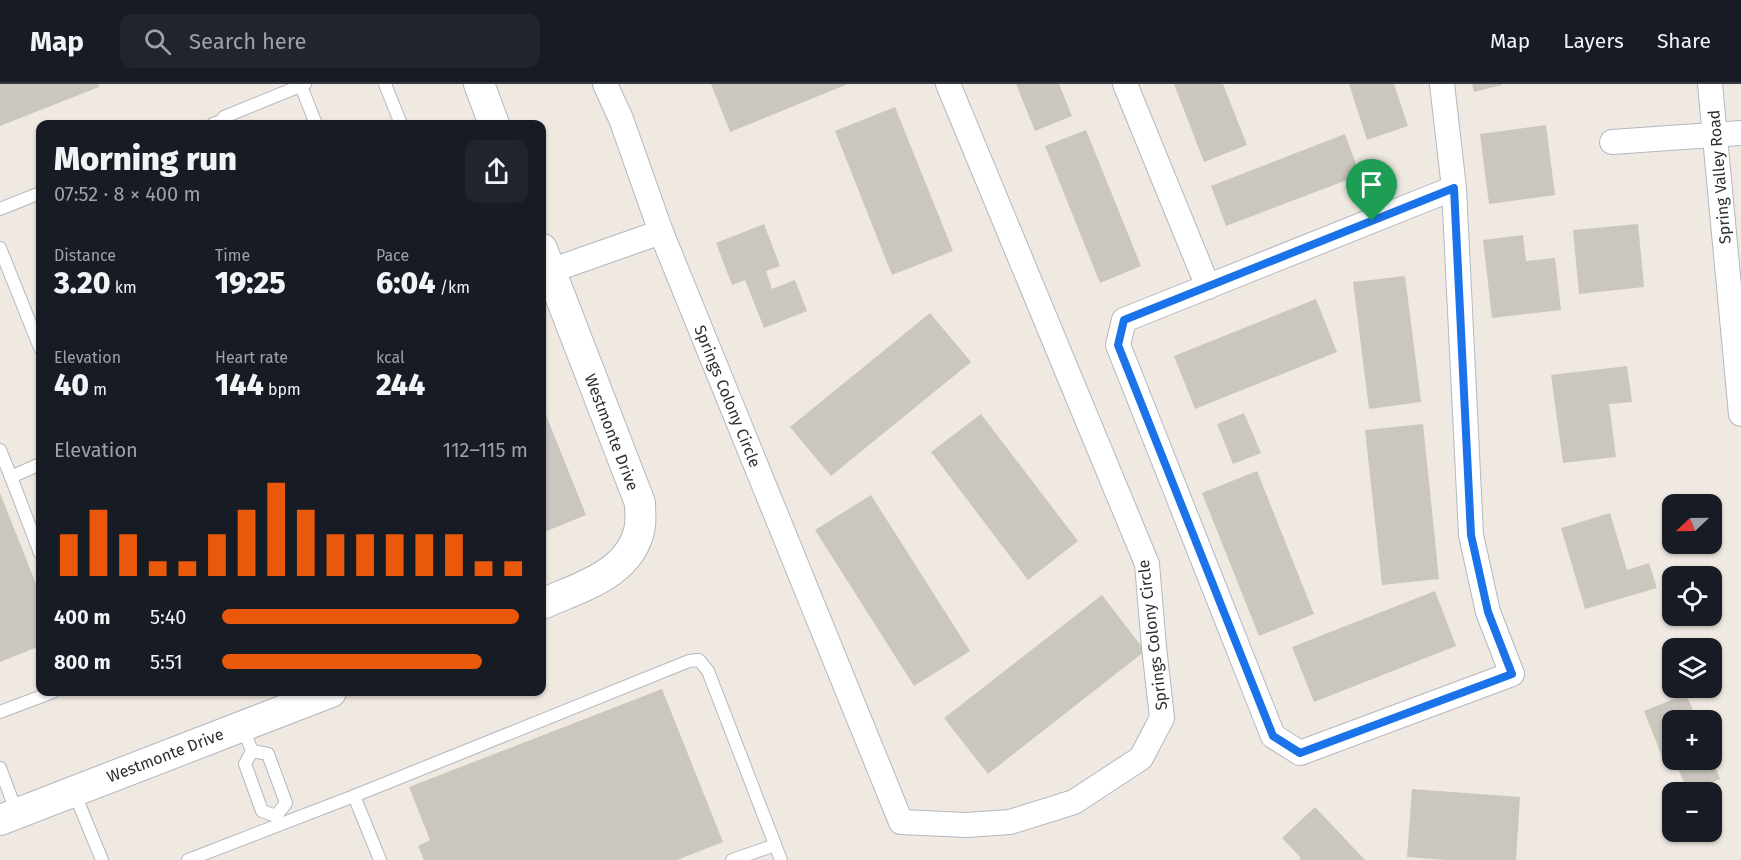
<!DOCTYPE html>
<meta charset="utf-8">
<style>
body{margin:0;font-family:"Fira Sans",sans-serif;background:#20242c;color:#f1f3f6;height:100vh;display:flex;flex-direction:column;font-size:22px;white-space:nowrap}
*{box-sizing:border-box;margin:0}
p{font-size:20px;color:#9ea1a6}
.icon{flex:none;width:33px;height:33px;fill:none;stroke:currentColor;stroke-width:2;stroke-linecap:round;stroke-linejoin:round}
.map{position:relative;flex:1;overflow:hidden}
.sheet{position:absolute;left:36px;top:36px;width:510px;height:576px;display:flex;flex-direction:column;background:#171b24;border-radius:12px;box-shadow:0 2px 4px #0004}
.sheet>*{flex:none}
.needle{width:39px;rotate:248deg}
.tools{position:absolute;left:1662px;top:410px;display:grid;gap:12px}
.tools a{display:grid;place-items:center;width:60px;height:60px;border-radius:12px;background:#171b24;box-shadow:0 2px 4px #0004;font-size:30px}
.pin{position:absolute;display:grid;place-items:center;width:51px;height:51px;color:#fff;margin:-62px -26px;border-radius:50% 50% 50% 0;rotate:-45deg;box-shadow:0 0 6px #0007}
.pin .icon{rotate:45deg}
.round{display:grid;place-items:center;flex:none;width:63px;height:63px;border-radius:12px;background:#20242c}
.head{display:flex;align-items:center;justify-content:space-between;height:102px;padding:0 18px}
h1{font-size:33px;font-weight:800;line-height:45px}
.figures{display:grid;grid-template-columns:repeat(3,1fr);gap:9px;height:102px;padding:6px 18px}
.figures div{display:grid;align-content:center}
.figures b{font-size:30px;font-weight:800}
.figures small{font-size:16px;font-weight:400}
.figures p{font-size:16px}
.chart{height:168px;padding:12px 18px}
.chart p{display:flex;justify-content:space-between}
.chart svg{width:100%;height:108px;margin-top:6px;stroke:#ea580c;stroke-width:6}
ul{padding:0 18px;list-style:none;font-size:20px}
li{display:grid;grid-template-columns:96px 72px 1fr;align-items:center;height:45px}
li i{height:15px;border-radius:8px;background:#ea580c}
header{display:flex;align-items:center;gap:36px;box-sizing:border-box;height:84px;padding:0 30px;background:#171b24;border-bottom:2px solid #363941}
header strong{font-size:28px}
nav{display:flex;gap:33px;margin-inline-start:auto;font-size:21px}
.search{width:420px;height:54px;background:#20242c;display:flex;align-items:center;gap:15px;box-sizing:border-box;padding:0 21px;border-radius:12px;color:#9ea1a6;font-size:22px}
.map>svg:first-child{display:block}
</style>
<header>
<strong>Map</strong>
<div class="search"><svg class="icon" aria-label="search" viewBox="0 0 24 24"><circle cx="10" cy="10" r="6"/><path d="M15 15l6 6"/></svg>Search here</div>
<nav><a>Map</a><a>Layers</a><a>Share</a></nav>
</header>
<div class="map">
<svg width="1741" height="776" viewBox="0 0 1741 776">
<rect width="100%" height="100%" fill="#efe9e1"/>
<g fill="#cbc7bf">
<polygon points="0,0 98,0 99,3 0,42"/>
<polygon points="711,0 848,0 730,48"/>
<polygon points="1016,0 1059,0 1072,32 1035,47"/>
<polygon points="1174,0 1223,0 1247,61 1204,78"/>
<polygon points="1349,0 1394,0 1408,42 1367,56"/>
<polygon points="1472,0 1502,0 1502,1 1474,8"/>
<polygon points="895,23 953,167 892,191 835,47"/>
<polygon points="1546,41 1555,111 1489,120 1480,50"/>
<polygon points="1086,46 1141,182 1100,199 1045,62"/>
<polygon points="1345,50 1360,91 1226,142 1211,102"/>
<polygon points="764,140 780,182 766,187 772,205 795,196 807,227 764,244 745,196 732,201 716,159"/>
<polygon points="1638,140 1644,203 1579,210 1573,146"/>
<polygon points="1523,151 1526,177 1555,174 1561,226 1492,234 1483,156"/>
<polygon points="1405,192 1421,318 1369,325 1353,198"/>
<polygon points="1316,215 1337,268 1195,325 1174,272"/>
<polygon points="930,229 971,278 831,392 790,343"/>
<polygon points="1627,282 1632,318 1609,320 1616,373 1563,379 1551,291"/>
<polygon points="542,321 586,431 542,449"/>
<polygon points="1244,329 1261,369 1233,380 1217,340"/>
<polygon points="981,330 1078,457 1028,496 931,368"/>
<polygon points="1423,340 1439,495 1382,501 1365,346"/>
<polygon points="1257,387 1314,530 1259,552 1202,409"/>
<polygon points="0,409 40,510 40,562 0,578"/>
<polygon points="871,411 970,567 914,602 815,446"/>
<polygon points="1610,429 1627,486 1649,479 1657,504 1585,525 1561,444"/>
<polygon points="1435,507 1456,562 1314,618 1292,563"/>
<polygon points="1102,511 1145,567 988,690 944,634"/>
<polygon points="662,605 723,758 677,776 424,776 418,762 430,756 409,703"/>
<polygon points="1686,610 1697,636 1672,636 1672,677 1665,680 1644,627"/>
<polygon points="1674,675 1712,675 1720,695 1688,708"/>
<polygon points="1412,705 1520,713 1516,776 1447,776 1407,773"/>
<polygon points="1315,723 1365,776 1299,776 1301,774 1282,754"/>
</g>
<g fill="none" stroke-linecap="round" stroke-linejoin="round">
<defs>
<g id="service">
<polyline points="385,0 401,40"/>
<polyline points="301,2 316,40"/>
<polyline points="213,40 225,36"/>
<polyline points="227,40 224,33 305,0"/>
<polyline points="0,125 40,109"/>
<polyline points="0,164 40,264"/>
<polyline points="0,366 11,393"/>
<polyline points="40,380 11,393 40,469"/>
<polyline points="0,628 53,608"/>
<polyline points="242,642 252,667 245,680 262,727 276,732"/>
<polyline points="252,667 268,670 286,719 276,732"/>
<polyline points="0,684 17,729"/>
<polyline points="74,708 102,776"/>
<polyline points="354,712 689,577 699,576 708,587 781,776"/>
<polyline points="188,776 354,712 380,776"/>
<polyline points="732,776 775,761"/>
</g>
<g id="minor">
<polyline points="605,0 621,35 661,148 901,738 967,741 1010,738 1074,718 1141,674 1162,634 1154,563 1147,480 948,0"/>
<polyline points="1125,0 1208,203"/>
<polyline points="1442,0 1454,104 1471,451 1488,528 1512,590 1300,669 1273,652 1118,261 1124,236 1454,104"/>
<polyline points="1710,0 1741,330"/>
<polyline points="1612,58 1741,49"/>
<polyline points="550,187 661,148"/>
</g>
<g id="tertiary">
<polyline points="479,0 494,40"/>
<path d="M542,165L640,419C640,426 641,435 640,442C632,490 580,503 542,520"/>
<polyline points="0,736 331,608"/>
</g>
</defs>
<use href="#service" stroke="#b4b7c1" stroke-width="14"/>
<use href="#minor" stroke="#b4b7c1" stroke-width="26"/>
<use href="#tertiary" stroke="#b4b7c1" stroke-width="32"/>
<use href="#service" stroke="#fff" stroke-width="12"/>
<use href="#minor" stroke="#fff" stroke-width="24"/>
<use href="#tertiary" stroke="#fff" stroke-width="30"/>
</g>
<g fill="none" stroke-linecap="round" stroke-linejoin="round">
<defs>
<polygon id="route" points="1454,104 1471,451 1488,528 1512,590 1300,669 1273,652 1118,261 1124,236"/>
</defs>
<use href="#route" stroke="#fff" stroke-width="12"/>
<use href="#route" stroke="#1a73e8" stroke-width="8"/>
</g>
<g text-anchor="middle" stroke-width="4.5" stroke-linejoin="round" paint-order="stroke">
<g font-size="16" fill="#2e2e2e" stroke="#fff">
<text transform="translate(1719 93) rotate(-95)" y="6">Spring Valley Road</text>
<text transform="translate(728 312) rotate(68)" y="6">Springs Colony Circle</text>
<text transform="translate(612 348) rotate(69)" y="6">Westmonte Drive</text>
<text transform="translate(1152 551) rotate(-97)" y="6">Springs Colony Circle</text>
<text transform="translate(165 671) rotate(-21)" y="6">Westmonte Drive</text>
</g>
</g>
</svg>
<div class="tools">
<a><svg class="needle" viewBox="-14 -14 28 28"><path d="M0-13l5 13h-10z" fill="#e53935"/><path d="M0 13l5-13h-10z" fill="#9ea1a6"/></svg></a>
<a><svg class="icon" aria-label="locate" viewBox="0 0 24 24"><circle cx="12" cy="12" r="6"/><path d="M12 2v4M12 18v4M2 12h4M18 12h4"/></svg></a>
<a><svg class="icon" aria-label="layers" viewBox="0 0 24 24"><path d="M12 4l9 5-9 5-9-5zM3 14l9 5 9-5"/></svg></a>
<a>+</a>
<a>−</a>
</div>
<div class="pin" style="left:1372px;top:137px;background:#1e9e55"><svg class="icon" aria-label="arrive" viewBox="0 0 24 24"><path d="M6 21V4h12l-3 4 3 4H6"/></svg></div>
<section class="sheet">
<div class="head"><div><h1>Morning run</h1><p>07:52 · 8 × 400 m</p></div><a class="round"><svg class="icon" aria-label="share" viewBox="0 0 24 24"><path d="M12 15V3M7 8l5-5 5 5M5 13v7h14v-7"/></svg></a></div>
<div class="figures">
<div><p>Distance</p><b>3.20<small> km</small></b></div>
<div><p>Time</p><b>19:25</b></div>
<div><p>Pace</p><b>6:04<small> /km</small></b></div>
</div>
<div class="figures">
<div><p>Elevation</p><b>40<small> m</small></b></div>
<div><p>Heart rate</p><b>144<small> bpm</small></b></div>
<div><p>kcal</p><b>244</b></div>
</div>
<div class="chart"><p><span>Elevation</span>112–115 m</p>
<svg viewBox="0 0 160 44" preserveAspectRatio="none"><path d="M5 44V27M15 44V17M25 44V27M35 44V38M45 44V38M55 44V27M65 44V17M75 44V6M85 44V17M95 44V27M105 44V27M115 44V27M125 44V27M135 44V27M145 44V38M155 44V38"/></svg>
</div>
<ul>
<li><b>400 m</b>5:40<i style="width:97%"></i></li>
<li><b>800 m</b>5:51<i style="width:85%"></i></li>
</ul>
</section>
</div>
